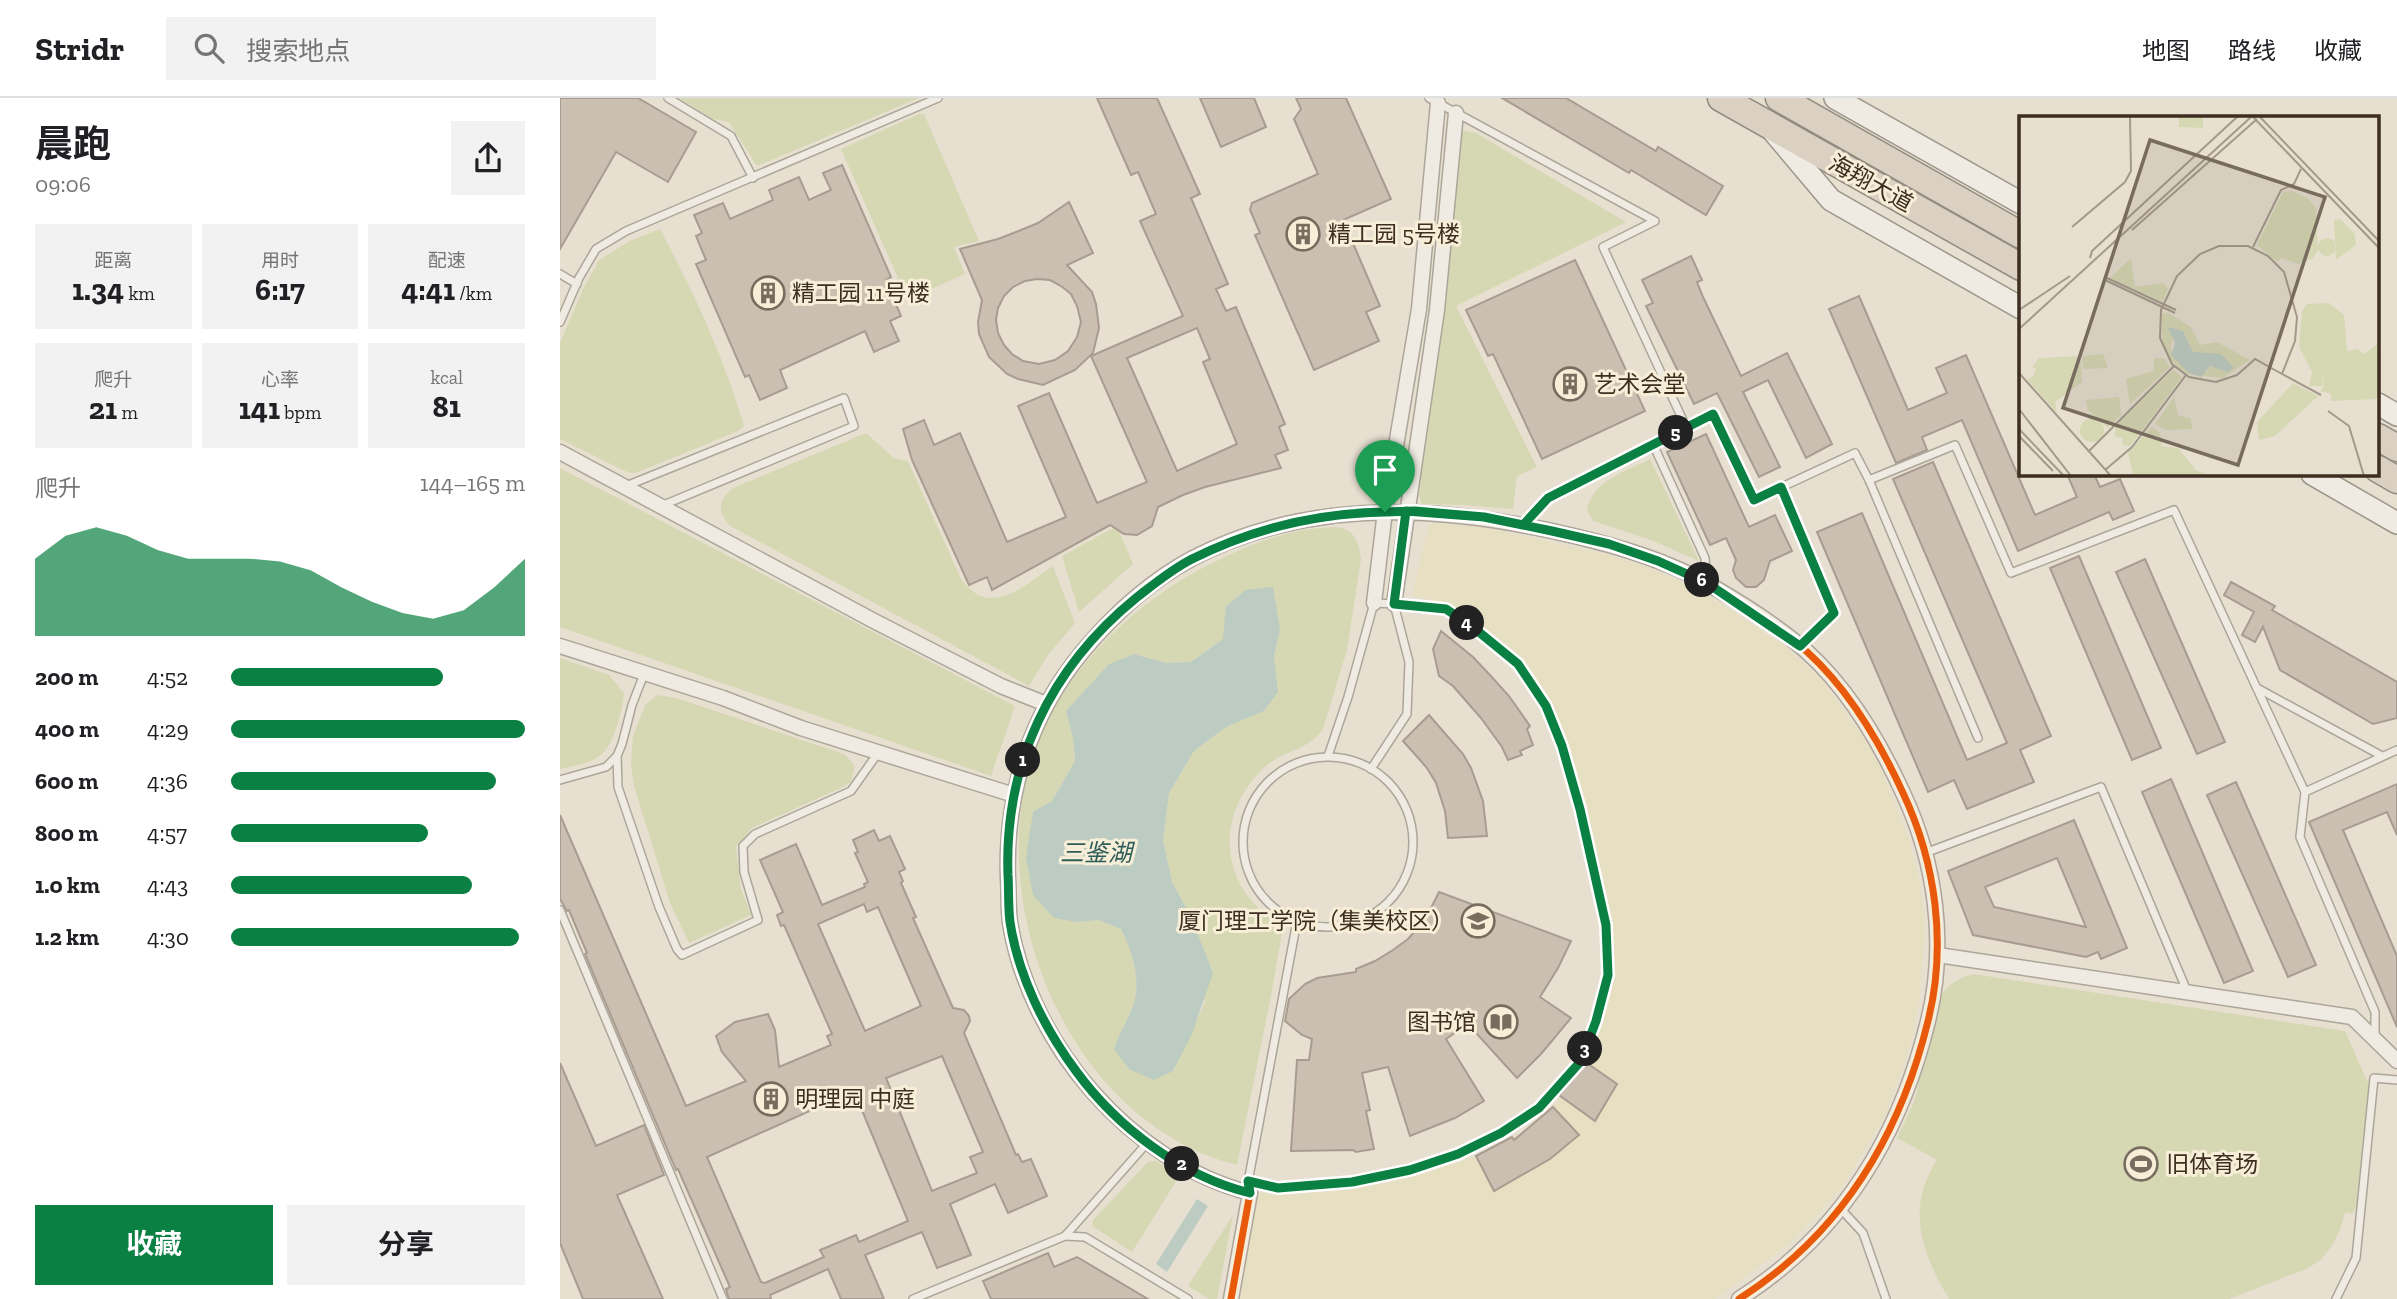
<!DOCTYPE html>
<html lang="zh">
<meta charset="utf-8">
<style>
body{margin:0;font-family:"Zilla Slab","Noto Sans SC",serif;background:#f2f2f2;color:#202124;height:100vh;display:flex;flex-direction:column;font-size:26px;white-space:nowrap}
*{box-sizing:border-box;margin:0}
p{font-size:23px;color:#757577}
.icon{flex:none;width:38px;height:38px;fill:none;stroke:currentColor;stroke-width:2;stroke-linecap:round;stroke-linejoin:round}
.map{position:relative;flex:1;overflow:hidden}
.drawer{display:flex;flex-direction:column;background:#fff;width:560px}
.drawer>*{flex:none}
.pin{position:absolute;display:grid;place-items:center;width:60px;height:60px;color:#fff;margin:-72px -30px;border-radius:50% 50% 50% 0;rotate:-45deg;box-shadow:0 0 7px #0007}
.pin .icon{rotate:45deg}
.km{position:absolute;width:35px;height:35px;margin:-18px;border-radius:50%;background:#222;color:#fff;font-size:19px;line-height:35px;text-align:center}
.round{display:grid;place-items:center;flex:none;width:74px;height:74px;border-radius:0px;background:#f2f2f2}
.head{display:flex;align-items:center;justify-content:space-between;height:119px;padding:0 35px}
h1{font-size:38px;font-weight:700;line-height:52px}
.metrics{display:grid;grid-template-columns:repeat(3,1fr);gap:10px;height:119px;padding:7px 35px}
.metrics div{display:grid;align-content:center;border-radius:0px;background:#f2f2f2;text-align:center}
.metrics b{font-size:30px;font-weight:700}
.metrics small{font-size:19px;font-weight:400}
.metrics p{font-size:19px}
.chart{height:196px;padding:14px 35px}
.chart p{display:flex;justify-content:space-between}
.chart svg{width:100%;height:126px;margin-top:7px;fill:#0b8043;opacity:.7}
.cta{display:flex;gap:14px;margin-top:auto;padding:14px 35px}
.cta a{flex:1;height:80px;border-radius:0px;background:#0b8043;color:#fff;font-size:28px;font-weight:700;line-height:80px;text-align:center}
.cta a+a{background:#f2f2f2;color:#202124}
ul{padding:0 35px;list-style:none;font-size:23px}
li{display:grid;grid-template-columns:112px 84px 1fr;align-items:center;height:52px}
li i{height:18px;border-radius:9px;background:#0b8043}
header{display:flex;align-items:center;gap:42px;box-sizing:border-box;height:98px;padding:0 35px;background:#fff;border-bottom:2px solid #e0e0e0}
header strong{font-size:33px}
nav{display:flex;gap:38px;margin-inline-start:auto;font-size:24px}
.search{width:490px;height:63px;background:#f2f2f2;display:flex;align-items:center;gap:18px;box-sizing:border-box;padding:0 24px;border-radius:0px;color:#757577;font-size:26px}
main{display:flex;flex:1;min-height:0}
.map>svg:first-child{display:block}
</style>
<header>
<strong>Stridr</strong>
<div class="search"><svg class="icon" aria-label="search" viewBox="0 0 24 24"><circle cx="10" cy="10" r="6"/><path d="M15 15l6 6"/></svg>搜索地点</div>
<nav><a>地图</a><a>路线</a><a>收藏</a></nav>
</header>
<main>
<section class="drawer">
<div class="head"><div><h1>晨跑</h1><p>09:06</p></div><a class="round"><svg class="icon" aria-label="share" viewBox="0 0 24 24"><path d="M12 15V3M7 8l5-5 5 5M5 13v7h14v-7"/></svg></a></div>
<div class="metrics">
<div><p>距离</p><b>1.34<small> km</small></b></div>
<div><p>用时</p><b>6:17</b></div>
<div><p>配速</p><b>4:41<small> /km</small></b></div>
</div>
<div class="metrics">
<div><p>爬升</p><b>21<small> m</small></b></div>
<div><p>心率</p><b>141<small> bpm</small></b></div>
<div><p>kcal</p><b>81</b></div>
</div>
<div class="chart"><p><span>爬升</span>144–165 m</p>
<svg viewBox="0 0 160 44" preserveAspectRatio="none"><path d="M0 44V17L10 9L20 6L30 9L40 14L50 17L60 17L70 17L80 18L90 21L100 27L110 32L120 36L130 38L140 35L150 27L160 17V44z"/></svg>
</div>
<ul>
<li><b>200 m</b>4:52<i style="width:72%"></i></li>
<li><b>400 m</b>4:29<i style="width:100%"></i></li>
<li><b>600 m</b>4:36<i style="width:90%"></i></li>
<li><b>800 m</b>4:57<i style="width:67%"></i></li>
<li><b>1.0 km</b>4:43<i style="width:82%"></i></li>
<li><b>1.2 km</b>4:30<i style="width:98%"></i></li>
</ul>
<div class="cta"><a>收藏</a><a>分享</a></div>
</section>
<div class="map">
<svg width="1837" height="1201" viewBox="0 0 1837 1201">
<rect width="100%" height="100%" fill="#e7e0d1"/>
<polygon fill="#e6dfc2" points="869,425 922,429 1048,457 1093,471 1142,493 1228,550 1264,585 1308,646 1324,678 1350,744 1360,788 1365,825 1359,907 1347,958 1323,1022 1282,1089 1260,1114 1231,1144 1155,1201 680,1201 698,1094 718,1097 796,1091 853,1079 916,1058 935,1093 971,1072 952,1039 964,1034 988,1063 1019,1037 993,1009 1002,999 1035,1022 1057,987 1025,964 1041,924 1053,877 1052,827 1026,714 991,606 963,563 919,528 888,506 852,497"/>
<g fill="#d6d7b3" fill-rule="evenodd">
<polygon points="119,0 359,0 197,68 169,24 153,21"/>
<polygon points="359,16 364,16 419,143 394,149 405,176 342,204 332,184 338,180 281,51"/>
<polygon points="901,32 916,35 1066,124 896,208 977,369 957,378 953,411 902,407 862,406 857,392"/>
<path d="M100,131C134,195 164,259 184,328L178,333L76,375H69L0,341V245L23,191L39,162L70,143Z"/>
<path d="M306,335L334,360L348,363L402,483C408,489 415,497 424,499C448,505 475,480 493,468L515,525L488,557L469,588L170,428C157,414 158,402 173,390Z"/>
<path d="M1090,361L1139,463L1091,442L1033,423L1027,412C1033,382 1065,374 1090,361Z"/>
<polygon points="0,370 455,608 431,678 0,529"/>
<polygon points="557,428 573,466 519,514 502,458"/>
<path d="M774,429C794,430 799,443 801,461L787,552L763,631C747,654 724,651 705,669C652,718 659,793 723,828L712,893L677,1067C511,1026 422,810 473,657C500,578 564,514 635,474C680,450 722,431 774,429ZM720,532L714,558L717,594L704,613L666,629L634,653L609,695L603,742L612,785L630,817L645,904L614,973L554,951C559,935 569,921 574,905C581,880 572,853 561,831L539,822L517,824L473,715L492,703L515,663L513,640L506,613L549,566L574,556L606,565L631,564L663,541Z"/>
<path d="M0,560L49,577L64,595C63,611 54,646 42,656C31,666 13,668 0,671Z"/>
<polygon points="97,597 116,600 284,656 295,668 291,684 283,689 192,730 176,749 181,791 191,817 129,845 110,805 74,688 71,666 73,638 85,607"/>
<path d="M1413,876L1785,933L1809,987L1796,1109L1792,1116L1785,1114L1781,1129L1773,1146L1761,1162L1746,1171L1669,1201H1389C1362,1155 1345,1111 1377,1062L1337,1040L1354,1004L1378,904C1384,889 1397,880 1413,876Z"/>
<polygon points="596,1063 623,1080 617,1082 572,1154 532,1128 533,1122 588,1064"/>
<polygon points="673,1117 657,1201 649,1201 628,1188"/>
</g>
<g fill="#bcccc2">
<path d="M713,489L720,532L714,558L718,594L704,613L666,629L634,653L609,695L603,742L612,784L630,817L653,875L632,936L613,973L594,982L569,971L554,951C559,935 569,921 574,905C581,880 572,853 561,831L539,822L517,824L494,820L473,797L466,759L473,714L492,703L515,663L513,640L506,613L549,566L574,556L606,565L631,564L663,541L666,508L686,492Z"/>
<polygon points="637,1101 648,1108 607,1174 596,1166"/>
</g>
<g fill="#cbbfb2" stroke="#a89c90" stroke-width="2" fill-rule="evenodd">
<polygon points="0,0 78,0 136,34 108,84 56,54 0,151"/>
<path d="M537,0H597L640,96L631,100L668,186L656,191L666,213L676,209L725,326L719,329L728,352L715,357L721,370L645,389L623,397L598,409L592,428L577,437L564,436L550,427L432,492L427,479L409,487L352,362L343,331L364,322L374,347L400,335L447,444L506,419L458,308L489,295L537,405L587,384L531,258L623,218L580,123L596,116L578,74L571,77ZM637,230L650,261L643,264L677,346L617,373L567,260Z"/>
<polygon points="640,0 694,0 706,29 661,49"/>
<polygon points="736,0 786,0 831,101 783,122 820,208 806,214 819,243 754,272 695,137 700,135 690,112 692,105 758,76 734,21 741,11"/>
<polygon points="942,0 1006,0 1096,53 1098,49 1163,88 1146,117 1071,72 1069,75"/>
<polygon points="282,67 331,179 326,182 341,218 330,223 339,243 314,254 305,233 220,272 227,290 200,302 189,277 185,279 136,166 146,162 136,138 142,135 134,117 163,105 170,121 213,102 209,92 239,79 249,102 271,92 263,75"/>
<path d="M509,104L533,155L507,167L532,194L536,206L539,230L533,255L515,272L483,287L458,281L447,276L429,259L419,236L418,224L422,202L400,151L438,141L456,134L478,125ZM477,181L490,182L501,188L511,196L517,208L521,224L517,239L508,253L495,262L479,266L463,263L452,256L444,247L438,235L436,222L438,210L444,198L453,189L465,183Z"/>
<polygon points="1131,158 1142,182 1137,184 1143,199 1181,278 1227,255 1272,346 1246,360 1208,282 1183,294 1220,369 1199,379 1157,295 1134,306 1086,208 1093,205 1082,182"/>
<polygon points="1015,162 1085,313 982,361 933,256 928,258 906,212"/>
<polygon points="1299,198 1348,312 1387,295 1376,270 1406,257 1475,417 1517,399 1507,376 1534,376 1540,389 1560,381 1574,413 1553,422 1549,414 1458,453 1402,322 1362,339 1367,352 1336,365 1269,211"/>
<polygon points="1146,336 1189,429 1215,417 1232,453 1210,463 1204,482 1196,489 1186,489 1176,480 1173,472 1176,462 1166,440 1150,447 1107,354"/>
<polygon points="1373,364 1491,638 1460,652 1474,684 1407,711 1394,682 1368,694 1257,434 1302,415 1407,662 1447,645 1333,381"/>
<polygon points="1519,458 1601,650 1572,662 1490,470"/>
<polygon points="1585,461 1665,644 1637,656 1556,474"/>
<polygon points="1671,484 1715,508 1712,512 1837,584 1837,620 1813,626 1720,572 1703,529 1695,544 1682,537 1694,514 1664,497"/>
<polygon points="881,533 913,559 930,577 949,598 970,628 967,631 973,647 960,653 962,657 948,662 942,649 921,620 893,588 879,578 873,551"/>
<polygon points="869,617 903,656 911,670 923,703 927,738 888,740 885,713 876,685 867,670 843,643"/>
<polygon points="1611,681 1693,873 1664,885 1582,694"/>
<polygon points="1676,684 1756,867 1728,879 1647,697"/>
<polygon points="1837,686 1837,737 1827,714 1783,732 1837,858 1837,929 1749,724"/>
<path d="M0,717L126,1008L186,983L162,954L156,938L175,924L208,916L215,932L219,969L271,947L267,938L272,936L224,827L221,828L217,817L223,814L200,762L236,746L262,807L305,789L304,786L308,784L295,755L298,754L293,742L314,732L319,743L330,738L345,771L339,774L343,783L341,785L356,819L353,820L393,910L404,912L409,918L410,923L404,935L456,1057L458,1056L462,1064L471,1061L487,1098L448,1115L435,1086L390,1106L411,1157L377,1170L362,1134L305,1157L324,1201H281L268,1171L210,1197L211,1201H169L166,1191L170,1189L118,1071L116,1072L25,856L27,855L9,812L7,813L0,801ZM304,806L307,814L318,809L361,908L305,933L258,826ZM382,958L423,1054L410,1059L417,1075L372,1093L326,980ZM294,993L348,1123L299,1144L296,1137L260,1152L264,1159L205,1185L201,1184L147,1059Z"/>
<path d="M1514,722L1567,850L1541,861L1538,854L1526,859L1413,837L1388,773ZM1497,760L1526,829L1434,809L1425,789Z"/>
<polygon points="879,794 1011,843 998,870 980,899 1011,920 981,956 957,980 908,926 886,941 924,1003 895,1020 850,1038 828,969 802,975 810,1012 806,1013 814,1051 796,1054 793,1052 731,1053 737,962 749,962 752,941 742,937 725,923 729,901 745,886 757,880 796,874 796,871 815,863 833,852 848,841 865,822"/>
<polygon points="0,965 36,1048 84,1027 104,1077 57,1097 103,1201 23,1201 0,1145"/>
<polygon points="1027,965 1057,986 1035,1023 999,997"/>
<polygon points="993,1009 1019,1037 990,1061 934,1093 916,1058 952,1039 954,1042"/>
<polygon points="488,1155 494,1169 517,1159 588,1201 431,1201 423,1183"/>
</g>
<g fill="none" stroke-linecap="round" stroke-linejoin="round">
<defs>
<g id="lane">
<polyline points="108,0 171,38 193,80"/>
<polyline points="869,0 1095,123 1043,149 1126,329"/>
<polyline points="0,176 17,186"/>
<polyline points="0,224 19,180 36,151 66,133 378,0"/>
<polyline points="1093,346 1145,460 1147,485"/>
<polyline points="1309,382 1418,640"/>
<polyline points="66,388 284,300 294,328 101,408"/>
<polyline points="1221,389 1274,515 1241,548"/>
<polyline points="964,427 987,400 1153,315 1194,402 1295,355 1309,382 1395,347 1451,475 1614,412 1745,694 1740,739 1815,914 1815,940"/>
<polyline points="1697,590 1822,658"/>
<polyline points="57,658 58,689 99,809 117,851 122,857 198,822 184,774 183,748 195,736 291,693 318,655"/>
<circle cx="768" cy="744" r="85"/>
<polyline points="811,671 847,616 849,564 834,506"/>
<polyline points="0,682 46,669 57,658 62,646 72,607 84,576"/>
<polyline points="1745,694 1837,652"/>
<polyline points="1365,755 1541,689 1627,893"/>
<polyline points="0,812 163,1201"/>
<polyline points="688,1083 718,1090 792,1084 850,1072 898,1056 941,1035 979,1010 1021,963 1036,923 1048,877 1046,827 1035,772 1002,648 987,608 958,566 914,530 886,511 858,507 814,505 788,599 768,658"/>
<polyline points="688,1084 737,823"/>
<polyline points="1280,1110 1303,1135 1326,1201"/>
<polyline points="505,1138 525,1139 628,1201"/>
<polyline points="353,1201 505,1138 588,1044"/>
<polyline points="1776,1201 1796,1160 1814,980 1837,982"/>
</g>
<g id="street">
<polyline points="0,354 314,523 441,588 486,606"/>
<polyline points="814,505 825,413 859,211 878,5"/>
<polyline points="834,506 877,212 896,15"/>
<polyline points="0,548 163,600 241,630 454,697"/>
<polyline points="1378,857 1792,919 1837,963"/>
<path d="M671,1201L690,1095C570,1064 470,946 450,825C448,811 449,795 448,781C445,697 469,618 523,553C553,517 590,483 633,460C752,398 887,408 1014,438C1060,449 1108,463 1150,487C1178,503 1208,522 1233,542C1283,581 1317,638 1343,695C1376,765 1387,847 1368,923C1340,1038 1281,1136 1179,1201"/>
</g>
<g id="secondary">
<polyline points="1275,0 1461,105"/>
<polyline points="1212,32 1271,102 1461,210"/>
<polyline points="1818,306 1837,317"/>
<polyline points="1752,376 1837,425"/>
</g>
<g id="highway">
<polyline points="1161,0 1461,169"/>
<polyline points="1219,0 1461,137"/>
<polyline points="1818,339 1837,350"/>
<polyline points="1818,371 1837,382"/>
</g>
</defs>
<use href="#lane" stroke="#ada599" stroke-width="10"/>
<use href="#street" stroke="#ada599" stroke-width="17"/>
<use href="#secondary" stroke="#9c958a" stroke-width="24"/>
<use href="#highway" stroke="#928b80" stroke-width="29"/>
<use href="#lane" stroke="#efebe3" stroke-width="7"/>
<use href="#street" stroke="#efebe3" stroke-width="14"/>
<use href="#secondary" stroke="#efebe3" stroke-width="21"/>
<use href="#highway" stroke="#dad1c2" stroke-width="26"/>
<defs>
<path id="cycleway" d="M671,1201L690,1095C570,1064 470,946 450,825C448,811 449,795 448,781C445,697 469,618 523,553C553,517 590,483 633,460C752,398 887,408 1014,438C1060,449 1108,463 1150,487C1178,503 1208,522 1233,542C1283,581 1317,638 1343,695C1376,765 1387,847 1368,923C1340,1038 1281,1136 1179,1201"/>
</defs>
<use href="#cycleway" stroke="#f7eed8" stroke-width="11"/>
<use href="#cycleway" stroke="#e8590c" stroke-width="7"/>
</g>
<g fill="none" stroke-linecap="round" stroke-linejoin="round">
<defs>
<path id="route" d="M825,414C758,415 692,431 632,461C612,471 594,486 576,500C490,570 444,666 448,777C449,792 448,809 450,824C458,877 484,930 516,973C557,1029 621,1078 690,1095L688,1083L718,1090L792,1084L850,1072L898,1056L941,1035L979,1010L1021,963L1036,923L1048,877L1046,827L1020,711L1002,648L986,608L958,566L914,530L886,511L834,506L846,413L924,419L963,427L988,400L1153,316L1194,402L1221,389L1274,515L1240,548L1147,485L1098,463L1049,446L992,433L924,419L855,413L825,414"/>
</defs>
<use href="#route" stroke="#fff" stroke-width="14"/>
<use href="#route" stroke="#0b8043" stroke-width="9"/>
</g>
<defs>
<symbol id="building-ring" viewBox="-11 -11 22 22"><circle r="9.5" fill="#f7eed8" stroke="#786c5e" stroke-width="1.5"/><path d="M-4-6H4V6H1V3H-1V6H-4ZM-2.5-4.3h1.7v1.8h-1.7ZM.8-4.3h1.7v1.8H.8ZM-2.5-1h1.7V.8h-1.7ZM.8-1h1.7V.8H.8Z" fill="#786c5e"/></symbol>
<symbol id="university-ring" viewBox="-11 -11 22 22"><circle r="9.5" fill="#f7eed8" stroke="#786c5e" stroke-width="1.5"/><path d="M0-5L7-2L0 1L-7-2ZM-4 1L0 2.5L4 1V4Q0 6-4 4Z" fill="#786c5e"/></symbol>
<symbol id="library-ring" viewBox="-11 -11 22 22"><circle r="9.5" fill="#f7eed8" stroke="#786c5e" stroke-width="1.5"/><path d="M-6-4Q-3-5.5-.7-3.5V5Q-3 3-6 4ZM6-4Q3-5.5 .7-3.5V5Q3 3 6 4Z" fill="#786c5e"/></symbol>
<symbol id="stadium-ring" viewBox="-11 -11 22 22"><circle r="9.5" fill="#f7eed8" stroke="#786c5e" stroke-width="1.5"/><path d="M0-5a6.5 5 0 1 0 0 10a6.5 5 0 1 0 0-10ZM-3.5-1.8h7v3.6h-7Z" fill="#786c5e"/></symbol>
</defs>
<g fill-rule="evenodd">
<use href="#building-ring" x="724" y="117" width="38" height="38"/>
<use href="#building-ring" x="189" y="176" width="38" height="38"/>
<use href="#building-ring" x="991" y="267" width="38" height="38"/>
<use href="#university-ring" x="899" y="804" width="38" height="38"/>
<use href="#library-ring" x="922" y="905" width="38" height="38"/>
<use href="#building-ring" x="192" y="982" width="38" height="38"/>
<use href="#stadium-ring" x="1562" y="1047" width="38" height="38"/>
</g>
<g text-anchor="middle" stroke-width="6" stroke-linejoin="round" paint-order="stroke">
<g font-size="23" fill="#3d2e20" stroke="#f7eed8">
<text transform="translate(1311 85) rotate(29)" y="8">海翔大道</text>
</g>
<g font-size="23" fill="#3d2e20" stroke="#f7eed8" text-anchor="start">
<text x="768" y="144">精工园 5号楼</text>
<text x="232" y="203">精工园 11号楼</text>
<text x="1034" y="294">艺术会堂</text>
<text x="894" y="831" text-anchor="end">厦门理工学院（集美校区）</text>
<text x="916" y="932" text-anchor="end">图书馆</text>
<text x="235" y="1009">明理园 中庭</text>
<text x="1606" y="1074">旧体育场</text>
</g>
<g font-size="24" font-style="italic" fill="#2f5d5a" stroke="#f7eed8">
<text x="536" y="763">三鉴湖</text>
</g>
</g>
<g transform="translate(1459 18)">
<rect width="360" height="360" fill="#e7e0d1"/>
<path d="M160,1H184V12L160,11ZM273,75L290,83L297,93L299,134L294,142L279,148L263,142L258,146L238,129L264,76ZM321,103L336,118L337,129L317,144L315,104ZM299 131a9 9 0 1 1 18 0a9 9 0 1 1-18 0ZM112,142L116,171L144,167L149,172L144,186L91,162ZM310,187L325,199L328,235L338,233L346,238L360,226V280L356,283L312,285V278L301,275L304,272V256L303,270H290L293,256L280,231L283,195L288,188ZM149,197L172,211L181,229L198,226L231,244L204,262L167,258L151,243L143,225V198ZM155,212L166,218L174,236L192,239L203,251L191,250L188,256L161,247L152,235ZM84,238L89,252L64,253L63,240ZM61,240L63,266L36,286L38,297L8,263L14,261L17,253L13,251L20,242ZM135,242H144L151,251L111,288L107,263L135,255ZM154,254L163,261L111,330L103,329L104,322L96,321V311ZM274,267L299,280L256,320L240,324L238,306ZM100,281L102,299L89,312L69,294L67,284ZM155,281L159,299L172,303L173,313L147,314L136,308ZM61 314a12 12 0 1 1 24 0a12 12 0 1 1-24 0ZM133,311L141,317L143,330L159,332L177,354L191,360H114L109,336Z" fill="#d6d7b3" fill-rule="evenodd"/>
<path d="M149,211L164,215L174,236L202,238L215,252L208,256L191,250L182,261L170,257L152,239L156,227Z" fill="#bcccc2"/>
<path fill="none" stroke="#a3998a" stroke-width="2" d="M234,1L361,133M241,1L361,126M53,111L106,66L112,55L111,1M113,114L238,3M234,131L262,74L275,68L282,53M71,142L73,135L218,1M88,162L157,194M86,164L156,197M0,194L51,160M0,213L232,1M0,257L92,360M263,258L276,225L278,201L265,156L249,140L229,130H200L181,138L158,160L142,194L141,222L153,248L170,261L197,266L218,259L236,243L263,258L302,279M0,293L52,360M309,295L330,310L345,360M0,313L45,360M0,320L34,355M69,336L155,250M86,354L113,331L167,259"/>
<path fill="#786c5e" fill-opacity="0.15" stroke="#786c5e" stroke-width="3.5" d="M131,24L306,81L219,349L44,292Z"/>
<rect width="360" height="360" fill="none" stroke="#3d2e20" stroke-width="3.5"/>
</g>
</svg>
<div class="pin" style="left:825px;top:414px;background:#1e9e55"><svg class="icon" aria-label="arrive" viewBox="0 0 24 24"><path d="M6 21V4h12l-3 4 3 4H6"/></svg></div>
<b class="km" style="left:463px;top:662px">1</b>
<b class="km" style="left:622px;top:1066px">2</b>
<b class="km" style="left:1025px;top:951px">3</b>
<b class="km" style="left:907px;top:525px">4</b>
<b class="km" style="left:1116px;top:335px">5</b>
<b class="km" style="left:1142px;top:482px">6</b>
</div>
</main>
